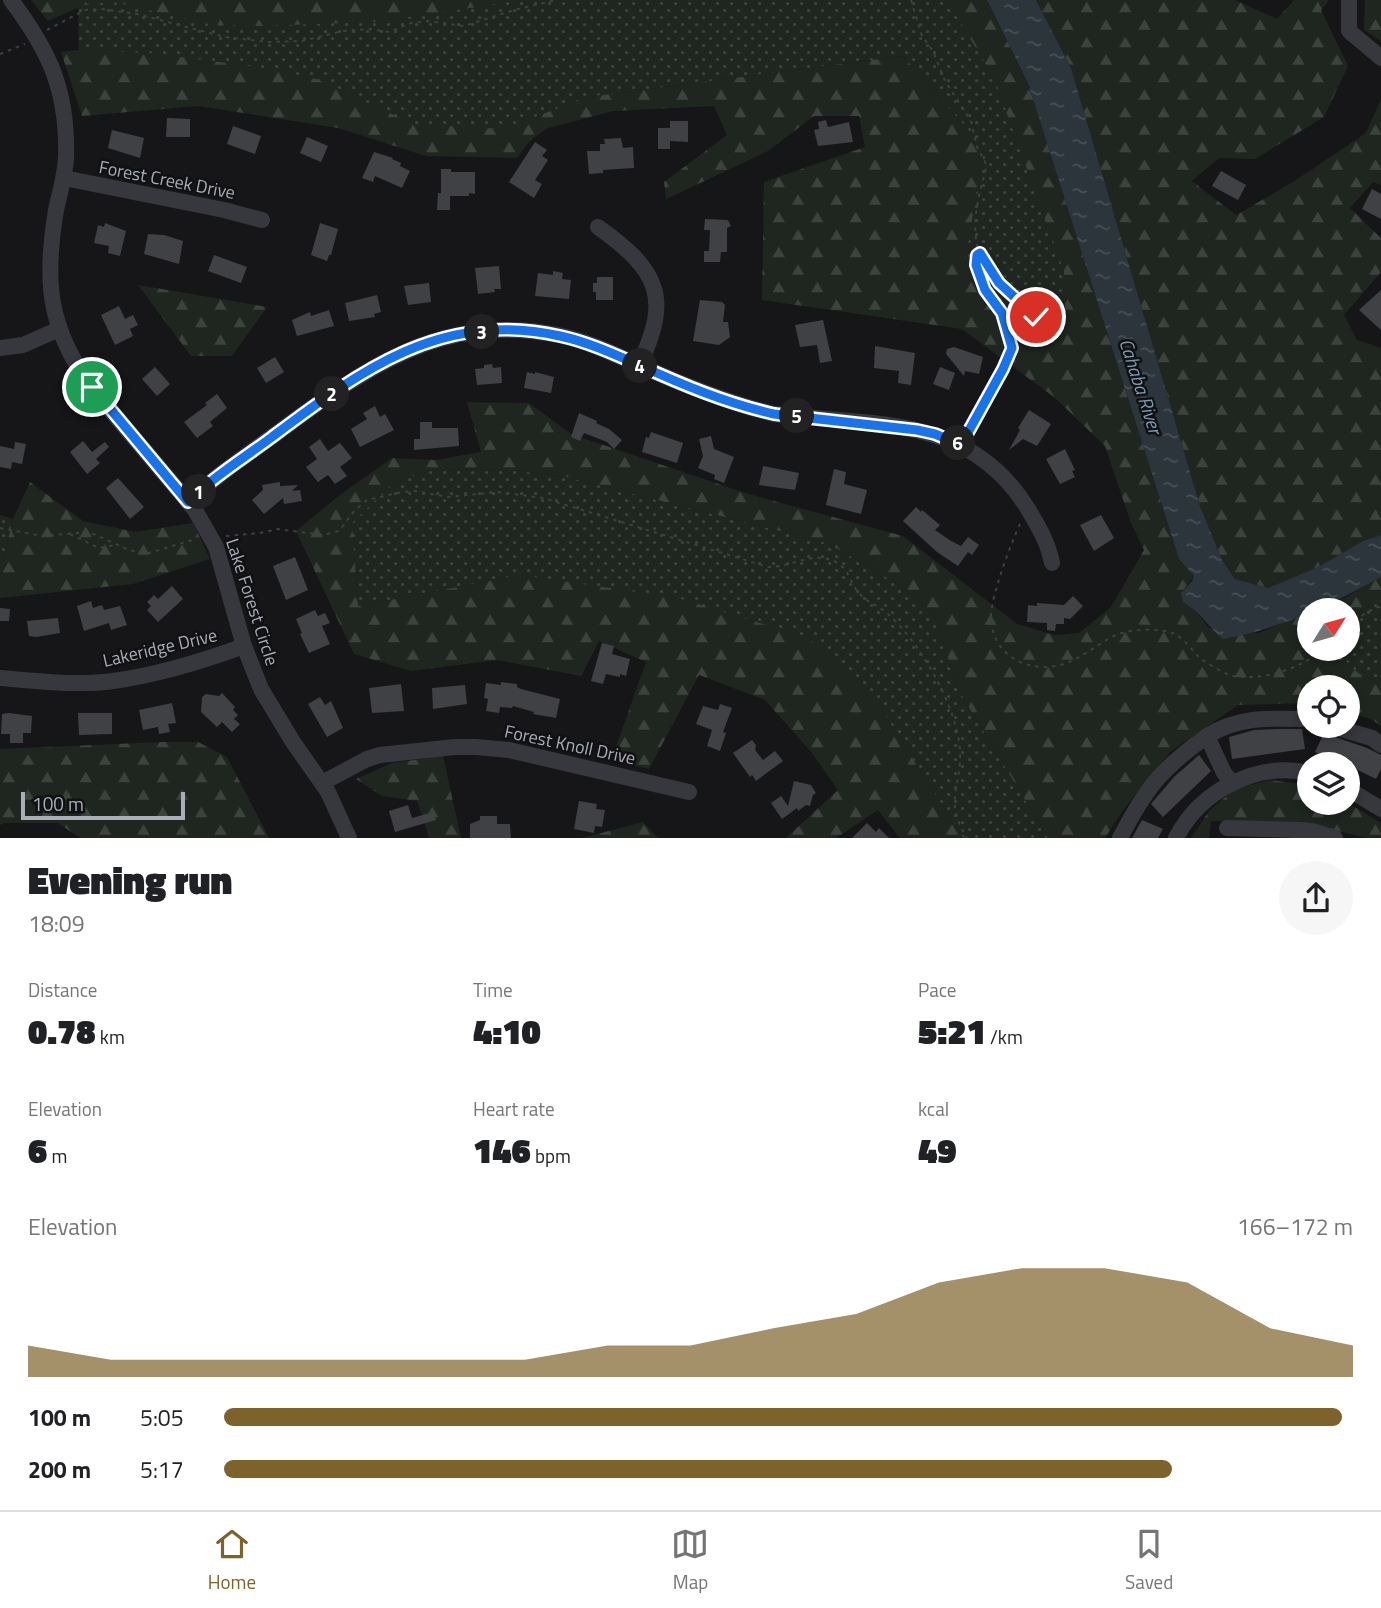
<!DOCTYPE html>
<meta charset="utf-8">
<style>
body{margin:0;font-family:"Titillium Web",sans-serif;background:#f6f6f6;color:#202124;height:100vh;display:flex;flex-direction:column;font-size:26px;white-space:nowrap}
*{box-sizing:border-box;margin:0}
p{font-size:23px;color:#757577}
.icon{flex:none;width:38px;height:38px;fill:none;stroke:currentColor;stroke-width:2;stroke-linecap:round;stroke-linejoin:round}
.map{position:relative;height:838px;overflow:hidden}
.details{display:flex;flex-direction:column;background:#fff;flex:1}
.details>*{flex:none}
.needle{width:46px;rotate:53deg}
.controls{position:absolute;left:1297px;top:598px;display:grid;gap:14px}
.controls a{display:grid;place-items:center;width:63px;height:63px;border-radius:50%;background:#fff;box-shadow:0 4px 10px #0003;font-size:35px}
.scale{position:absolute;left:21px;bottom:18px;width:164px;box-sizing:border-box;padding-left:7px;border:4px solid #a8adb8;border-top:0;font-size:19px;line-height:24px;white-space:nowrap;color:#a8adb8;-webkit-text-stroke:5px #111113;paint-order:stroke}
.pin{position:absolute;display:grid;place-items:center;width:60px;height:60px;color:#fff;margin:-30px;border:4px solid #fff;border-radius:50%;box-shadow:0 2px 7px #0007}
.km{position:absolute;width:35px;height:35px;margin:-18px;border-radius:50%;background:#222;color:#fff;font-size:19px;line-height:35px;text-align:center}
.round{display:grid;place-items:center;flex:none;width:74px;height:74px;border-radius:37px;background:#f6f6f6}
.headline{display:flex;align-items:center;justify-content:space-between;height:119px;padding:0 28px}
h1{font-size:38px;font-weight:800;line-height:52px}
.figures{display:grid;grid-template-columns:repeat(3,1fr);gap:10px;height:119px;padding:7px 28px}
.figures div{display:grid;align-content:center}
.figures b{font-size:35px;font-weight:800}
.figures small{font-size:19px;font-weight:400}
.figures p{font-size:19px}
.chart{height:196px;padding:14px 28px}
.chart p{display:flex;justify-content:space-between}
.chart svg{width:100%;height:126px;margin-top:7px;fill:#7e622b;opacity:.7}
ul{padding:0 28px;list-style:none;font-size:23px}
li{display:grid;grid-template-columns:112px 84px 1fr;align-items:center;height:52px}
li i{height:18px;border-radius:9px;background:#7e622b}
.tabs{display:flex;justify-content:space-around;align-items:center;height:98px;border-top:2px solid #e0e0e0;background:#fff;font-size:19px;color:#757577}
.tabs a{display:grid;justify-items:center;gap:4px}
.tabs .active{color:#7e622b}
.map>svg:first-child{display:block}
</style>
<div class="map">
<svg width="1381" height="838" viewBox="0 0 1381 838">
<defs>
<pattern id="grass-dots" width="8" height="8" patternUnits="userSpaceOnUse" patternTransform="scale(1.75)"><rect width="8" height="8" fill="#1e261f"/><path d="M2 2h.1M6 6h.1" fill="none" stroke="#3c433d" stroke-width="1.8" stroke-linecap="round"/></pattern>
<pattern id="forest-firs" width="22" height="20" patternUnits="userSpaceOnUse" patternTransform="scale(1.75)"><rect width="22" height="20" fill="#1e261f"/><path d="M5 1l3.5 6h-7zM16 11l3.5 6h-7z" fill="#3c433d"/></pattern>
<pattern id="water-ripples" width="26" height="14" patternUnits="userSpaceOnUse" patternTransform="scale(1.75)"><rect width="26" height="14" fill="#2c353c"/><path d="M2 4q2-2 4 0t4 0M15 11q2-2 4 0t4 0" fill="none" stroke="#485056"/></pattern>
</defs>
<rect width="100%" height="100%" fill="#161618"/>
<g fill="url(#grass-dots)">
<polygon points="78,0 100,0 209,16 335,0 971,0 1096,322 1010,358 964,262 984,148 903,56 588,97 530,141 410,145 295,78 79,74"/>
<polygon points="434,469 512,470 567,477 827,543 900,585 934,614 958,689 1048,838 963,838 881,709 521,575 358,606 351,523 393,483"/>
<polygon points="0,515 13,519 3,560 0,560"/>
<polygon points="1381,601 1381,684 1358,673 1333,649 1348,649 1348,618"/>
</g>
<g fill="url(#forest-firs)">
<polygon points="31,0 511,0 491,5 374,22 258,26 213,25 114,2 87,4 48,21"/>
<polygon points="942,0 987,0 1028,83 1179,559 1194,576 1181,593 1209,628 1259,633 1309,612 1309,649 1333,649 1358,673 1381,684 1381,726 1371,719 1348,712 1348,688 1309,688 1309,703 1238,705 1170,752 1123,810 1105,838 1048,838 958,689 934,614 900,585 827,543 567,477 512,470 434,469 393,483 352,523 358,606 521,575 678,598 809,638 881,709 963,838 900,838 878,810 836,838 786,838 838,790 812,753 765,700 699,675 649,769 611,761 646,662 599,641 581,676 497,660 411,671 354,654 296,531 340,495 392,458 436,460 481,452 467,402 529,403 571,434 748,494 903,536 1017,624 1054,635 1079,633 1111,607 1144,550 1131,523 1105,446 1054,397 962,329 762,300 764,182 865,147 859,116 814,116 768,151 666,199 664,182 727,135 714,106 613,111 537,131 517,158 426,156 338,128 198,106 82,116 61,52 79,50 151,53 271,69 316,79 413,124 503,129 588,97 903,56 984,148 965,262 1036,319 1065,312 1064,271 994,78 956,15"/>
<polygon points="1036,0 1235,0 1277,19 1294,0 1329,0 1321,10 1348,66 1324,117 1255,159 1219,158 1192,181 1236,215 1293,182 1366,133 1381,99 1381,185 1373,182 1350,208 1381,238 1381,272 1344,315 1357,340 1381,348 1381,535 1363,541 1318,567 1268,588 1235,579 1222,560 1200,506 1071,68"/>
<polygon points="1365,0 1381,0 1381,41 1364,30"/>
<polygon points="138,285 267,307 232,356 191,356"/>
<polygon points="30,482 83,521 135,532 193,523 210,559 133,584 0,598 0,560 3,560 13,519"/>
<polygon points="1381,577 1381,601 1348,618 1348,611 1313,611 1344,598"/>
<polygon points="163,742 198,742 227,757 269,838 80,838 58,823 4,823 0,825 0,749"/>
<polygon points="443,756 461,838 429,838 417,801 382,796 356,779 392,763"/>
<polygon points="1270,780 1309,785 1309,803 1348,803 1381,823 1381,838 1366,838 1308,823 1211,821 1209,838 1191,838 1209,811 1235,789"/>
<polygon points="643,822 658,838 582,838"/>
</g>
<path fill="url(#water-ripples)" d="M987,0H1036L1071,68L1200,506L1222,560L1235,579L1268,588L1318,567L1363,541L1381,535V577C1331,605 1280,629 1223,639C1208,627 1200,611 1183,602L1181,593L1192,581L1194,576L1179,559L1028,83Z"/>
<g fill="#404145">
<polygon points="167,118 190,119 190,137 166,137"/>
<polygon points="826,120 828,127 849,122 853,142 818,146 814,130 819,129 818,122"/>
<polygon points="670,121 688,121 688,142 670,141 670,149 658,149 658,128 670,128"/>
<polygon points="233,126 261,136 255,154 227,144"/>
<polygon points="112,130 144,138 140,158 108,148"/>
<polygon points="307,137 328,146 321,162 300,153"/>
<polygon points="621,138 623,148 633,147 634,168 603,170 603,173 589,174 587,151 600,151 600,144 605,144 604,139"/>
<polygon points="535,142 547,150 542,156 548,160 535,180 542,184 534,198 509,182"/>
<polygon points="374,152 393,158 392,159 401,163 400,166 410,171 402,188 375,176 373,182 362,178"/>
<polygon points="441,169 451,169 451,172 475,172 475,194 469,193 469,196 450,196 450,210 437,210 438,193 441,193"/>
<polygon points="1221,171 1246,185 1238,200 1212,186"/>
<polygon points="1372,189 1381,194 1381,219 1362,209"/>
<polygon points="705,219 728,220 731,226 727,228 727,252 721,252 720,262 704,262 704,251 709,251 710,230 704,230"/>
<polygon points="105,223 126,231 120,256 108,253 109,246 94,243 98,225 104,227"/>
<polygon points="320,223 338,229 331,255 329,255 327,261 311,255"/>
<polygon points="148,234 164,235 183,241 179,264 144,254"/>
<polygon points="214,255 247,267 241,283 208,271"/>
<polygon points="499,266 501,289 494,289 495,292 478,294 475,268"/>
<polygon points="553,271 563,273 562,279 571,280 569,299 535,296 538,273 553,275"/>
<polygon points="597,277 613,277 613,300 596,300 596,292 593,292 593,283 597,283"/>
<polygon points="429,283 431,302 408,305 404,286"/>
<polygon points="1381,290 1381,330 1359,310"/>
<polygon points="377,295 381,312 374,314 375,317 349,321 345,303"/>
<polygon points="700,300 722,302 725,305 723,322 728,322 730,337 719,345 693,341"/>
<polygon points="119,306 125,319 133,315 138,325 130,329 133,336 115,345 101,315"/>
<polygon points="329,310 334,326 297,336 292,320 310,312 311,316"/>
<polygon points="823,320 832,361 820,363 817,345 800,347 795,325"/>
<polygon points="875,346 915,353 911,385 898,383 899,371 874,368"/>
<polygon points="954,347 983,357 979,374 965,371 964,376 946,354 947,349"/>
<polygon points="275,357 284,372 266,383 257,368"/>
<polygon points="492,364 493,368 501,367 502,383 477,385 475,369 484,368 484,365"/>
<polygon points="155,367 170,384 157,396 142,379"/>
<polygon points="940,367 955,373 949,390 933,384"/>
<polygon points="527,372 535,374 535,372 554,377 551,393 524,388"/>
<polygon points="217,394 227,408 210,422 213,426 197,438 184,422 207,405 205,403"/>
<polygon points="375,406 380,417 385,414 394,430 360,447 351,429 367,419 363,413"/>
<polygon points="1029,410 1051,424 1037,446 1023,439 1009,450 1020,430 1018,428"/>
<polygon points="579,413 597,421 596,423 609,429 622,440 614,449 607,442 584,433 580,441 571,437"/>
<polygon points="420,422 432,422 432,428 458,428 459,446 414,450 414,439 420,439"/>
<polygon points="651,432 683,443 677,463 642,452 646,437 649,438"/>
<polygon points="711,436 714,449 734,457 724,483 714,479 715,475 698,468 703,456 699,439"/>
<polygon points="320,439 328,451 340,443 352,458 340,467 347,476 335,484 328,475 318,482 306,467 317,459 309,447"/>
<polygon points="83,441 92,452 105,442 109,447 96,459 100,463 87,474 70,452"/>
<polygon points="15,442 26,444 22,464 12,462 11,469 0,467 0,446 14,449"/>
<polygon points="1065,449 1075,470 1072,471 1075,477 1060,484 1046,459"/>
<polygon points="763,466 799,473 795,490 759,485"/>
<polygon points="834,469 846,472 844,484 867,490 861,514 826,505"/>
<polygon points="118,478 144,507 130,519 106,488"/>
<polygon points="280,482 280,486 298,485 292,491 300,490 302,501 284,504 283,498 264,514 252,500 263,490 262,485"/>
<polygon points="916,507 921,512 922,510 940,525 935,530 951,541 961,546 968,537 979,545 972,555 968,552 958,566 937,552 903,521"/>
<polygon points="1101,515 1114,538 1094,551 1080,525"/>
<polygon points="295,557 308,590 286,600 273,566"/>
<polygon points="172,586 183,599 158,622 147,610 151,606 147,602 154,595 158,599"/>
<polygon points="1073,596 1083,606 1070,619 1064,618 1064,624 1056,624 1055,631 1047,630 1047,623 1027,622 1028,605 1037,606 1037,603 1064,605"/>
<polygon points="91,601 93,608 102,605 104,610 120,606 127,625 111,630 109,623 84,631 77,606"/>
<polygon points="0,608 10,609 9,621 0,621"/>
<polygon points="315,610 318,616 325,613 330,623 322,626 330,644 309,653 300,634 302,633 296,619"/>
<polygon points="58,618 60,633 36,637 29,636 27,621"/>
<polygon points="602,643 614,646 612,654 630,659 626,676 620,674 620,677 606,674 603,684 591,681"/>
<polygon points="501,682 517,684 517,687 521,689 560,699 556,718 533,714 534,712 513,706 512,708 500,707 499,713 486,711 488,699 484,698 486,683 501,685"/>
<polygon points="401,684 404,711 372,713 369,688"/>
<polygon points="465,685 467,704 433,709 432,688"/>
<polygon points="222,693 235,707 233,710 238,715 234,719 240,724 232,732 222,722 217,727 201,712 202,697 206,694 219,696"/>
<polygon points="320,697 325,705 331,701 343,728 327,737 308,704"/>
<polygon points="172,703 176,723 168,724 170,732 159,734 158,727 143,730 139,710"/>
<polygon points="720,704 732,708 723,732 726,733 720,751 707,746 712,730 696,724 703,706 718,710"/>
<polygon points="9,713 32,716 31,733 23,733 23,743 10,743 10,734 1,734 2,714"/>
<polygon points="78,713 112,713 112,734 79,735"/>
<polygon points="1278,729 1302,729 1305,749 1232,759 1229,737 1254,730"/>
<polygon points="1324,733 1367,748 1381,755 1381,769 1376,779 1329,756 1328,758 1315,752"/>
<polygon points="752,740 756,745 755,750 763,760 775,751 783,761 756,781 752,775 750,777 733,753"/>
<polygon points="1199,755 1211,771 1163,817 1151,804 1174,777"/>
<polygon points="794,781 811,785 816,793 813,795 810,806 806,805 798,811 797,808 782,819 771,803 781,796 788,806"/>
<polygon points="579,801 597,804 596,809 605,810 602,827 595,826 594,833 574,829"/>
<polygon points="408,805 412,818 434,812 436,820 395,832 389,811"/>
<polygon points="480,816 497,816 497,824 510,824 511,838 470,838 470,824 480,820"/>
<polygon points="1142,820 1163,829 1158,838 1132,838"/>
<polygon points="867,823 876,832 879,828 889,838 852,838"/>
</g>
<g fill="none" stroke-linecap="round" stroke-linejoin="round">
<g stroke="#3d3f44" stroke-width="2" stroke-dasharray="3.5 5" stroke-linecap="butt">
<path d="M911,0L922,36L933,51L945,81L971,121L977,147L985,161L986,168C979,197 970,223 979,252"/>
<polyline points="47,30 85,10 101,9 137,14 225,37 268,42 302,41 343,31 369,29 389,32 411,23 428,21 464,26 514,10 556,0"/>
<polyline points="0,54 25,44"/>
<path d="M966,434L1003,369L1012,348L1011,340L1002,313L986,291L976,265L977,255L980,253C989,270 1021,312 1039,316L1040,311L1024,306"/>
<path d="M1020,524C1011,543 992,594 991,615C990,651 1022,672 1056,666C1077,662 1093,647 1112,637C1125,629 1154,628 1169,632C1183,635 1191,650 1201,659C1211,665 1223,674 1234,676C1265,681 1301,668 1324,649"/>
<polyline points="0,528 42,536 89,532 129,550 145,554 196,539"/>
<polyline points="70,534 99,548 116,545"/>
<path d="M226,536L260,533L278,529L323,535L339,531L355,510L367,500L402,492L415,491L448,497L498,492L543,498L768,567C790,568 813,550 836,562C848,568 850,582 858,592C866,602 879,606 888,614C920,643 957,706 960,750C962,788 943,799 967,838"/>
<polyline points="1348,626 1367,612 1381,606"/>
</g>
<g stroke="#37383d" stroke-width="16">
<path d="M11,0C50,52 68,91 66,158C65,176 60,192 56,210C44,281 48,327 91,387L195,510L216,547L244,646L261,689L293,742L328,792L349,838"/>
<polyline points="1349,0 1349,31 1381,58"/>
<polyline points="64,178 224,210 262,220"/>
<path d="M598,227C658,270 672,297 639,365"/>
<polyline points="0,348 23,345 59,329"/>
<path d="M188,502C215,476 247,455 277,433C366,368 441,312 558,335C588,341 616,355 643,367C686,386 728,403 774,414C872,426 969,413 1028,509C1038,526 1048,542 1052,563"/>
<path d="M0,678C37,681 76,686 113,681C157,675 203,661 244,646"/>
<polyline points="1331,726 1372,738 1381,745"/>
<path d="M1207,736C1237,717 1268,718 1303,719"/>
<polyline points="322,783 367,759 380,755 455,747 476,747 509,750 689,792"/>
<polyline points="1348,789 1381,809"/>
<polyline points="1227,828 1300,830"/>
<path d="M1120,838C1146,788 1161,769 1207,736L1224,773L1233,783"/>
<path d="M1176,838C1200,791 1257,761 1309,773"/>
<polyline points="1299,838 1300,830 1312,831 1335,838"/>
</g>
</g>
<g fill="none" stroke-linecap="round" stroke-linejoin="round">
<defs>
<path id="route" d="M92,387L188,502C213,477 244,458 272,437C360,371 442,309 560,336C588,342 614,354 639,365C683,385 726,403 774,414L917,430L935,434L961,445L1003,369L1012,348L1002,313L985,290L976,265L977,255L980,253L999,283L1036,317"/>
</defs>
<use href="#route" stroke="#fff" stroke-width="14"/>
<use href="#route" stroke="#1a73e8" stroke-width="9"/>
</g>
<g text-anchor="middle" stroke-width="5" stroke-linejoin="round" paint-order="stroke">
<g font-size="18" fill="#a8adb8" stroke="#111113">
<text transform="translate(167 180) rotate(11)" y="6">Forest Creek Drive</text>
<text transform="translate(252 602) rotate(72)" y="6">Lake Forest Circle</text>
<text transform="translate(160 648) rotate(-13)" y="6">Lakeridge Drive</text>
<text transform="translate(570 745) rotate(12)" y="6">Forest Knoll Drive</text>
</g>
<g font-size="19" font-style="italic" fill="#7f9bb3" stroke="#111113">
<text transform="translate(1141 386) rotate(72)" y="7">Cahaba River</text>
</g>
</g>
</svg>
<div class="controls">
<a><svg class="needle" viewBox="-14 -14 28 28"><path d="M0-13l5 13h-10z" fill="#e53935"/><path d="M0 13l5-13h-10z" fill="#757577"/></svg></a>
<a><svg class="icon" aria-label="locate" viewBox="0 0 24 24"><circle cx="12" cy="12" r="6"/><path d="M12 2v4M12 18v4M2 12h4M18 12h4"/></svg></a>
<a><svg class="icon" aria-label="layers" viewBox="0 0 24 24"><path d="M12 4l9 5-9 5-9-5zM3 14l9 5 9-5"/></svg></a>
</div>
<div class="scale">100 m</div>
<div class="pin" style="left:92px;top:387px;background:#1e9e55"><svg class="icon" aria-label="arrive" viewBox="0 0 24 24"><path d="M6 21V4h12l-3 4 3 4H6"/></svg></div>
<div class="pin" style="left:1036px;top:317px;background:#d93025"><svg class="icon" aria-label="check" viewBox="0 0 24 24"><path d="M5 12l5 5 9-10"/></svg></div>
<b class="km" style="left:199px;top:492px">1</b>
<b class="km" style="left:332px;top:394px">2</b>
<b class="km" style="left:482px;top:332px">3</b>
<b class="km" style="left:640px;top:366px">4</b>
<b class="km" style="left:797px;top:416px">5</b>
<b class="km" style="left:958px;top:443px">6</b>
</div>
<section class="details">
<div class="headline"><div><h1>Evening run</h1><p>18:09</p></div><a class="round"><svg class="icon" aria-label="share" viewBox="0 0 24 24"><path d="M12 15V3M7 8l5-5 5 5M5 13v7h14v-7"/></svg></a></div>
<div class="figures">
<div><p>Distance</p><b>0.78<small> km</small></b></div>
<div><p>Time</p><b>4:10</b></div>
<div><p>Pace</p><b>5:21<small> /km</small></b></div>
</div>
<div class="figures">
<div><p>Elevation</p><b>6<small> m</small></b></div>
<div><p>Heart rate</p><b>146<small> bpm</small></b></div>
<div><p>kcal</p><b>49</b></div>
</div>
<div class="chart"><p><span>Elevation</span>166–172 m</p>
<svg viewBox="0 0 160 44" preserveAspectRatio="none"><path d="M0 44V33L10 38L20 38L30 38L40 38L50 38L60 38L70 33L80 33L90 27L100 22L110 11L120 6L130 6L140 11L150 27L160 33V44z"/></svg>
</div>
<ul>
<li><b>100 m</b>5:05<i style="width:99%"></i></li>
<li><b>200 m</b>5:17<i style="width:84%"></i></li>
</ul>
</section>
<nav class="tabs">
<a class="active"><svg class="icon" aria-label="home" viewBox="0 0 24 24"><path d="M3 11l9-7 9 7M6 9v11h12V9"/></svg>Home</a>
<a><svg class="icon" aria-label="map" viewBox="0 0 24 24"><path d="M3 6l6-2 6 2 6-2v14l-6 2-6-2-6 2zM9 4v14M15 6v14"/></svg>Map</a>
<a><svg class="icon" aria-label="saved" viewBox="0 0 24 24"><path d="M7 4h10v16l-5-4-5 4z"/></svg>Saved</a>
</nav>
